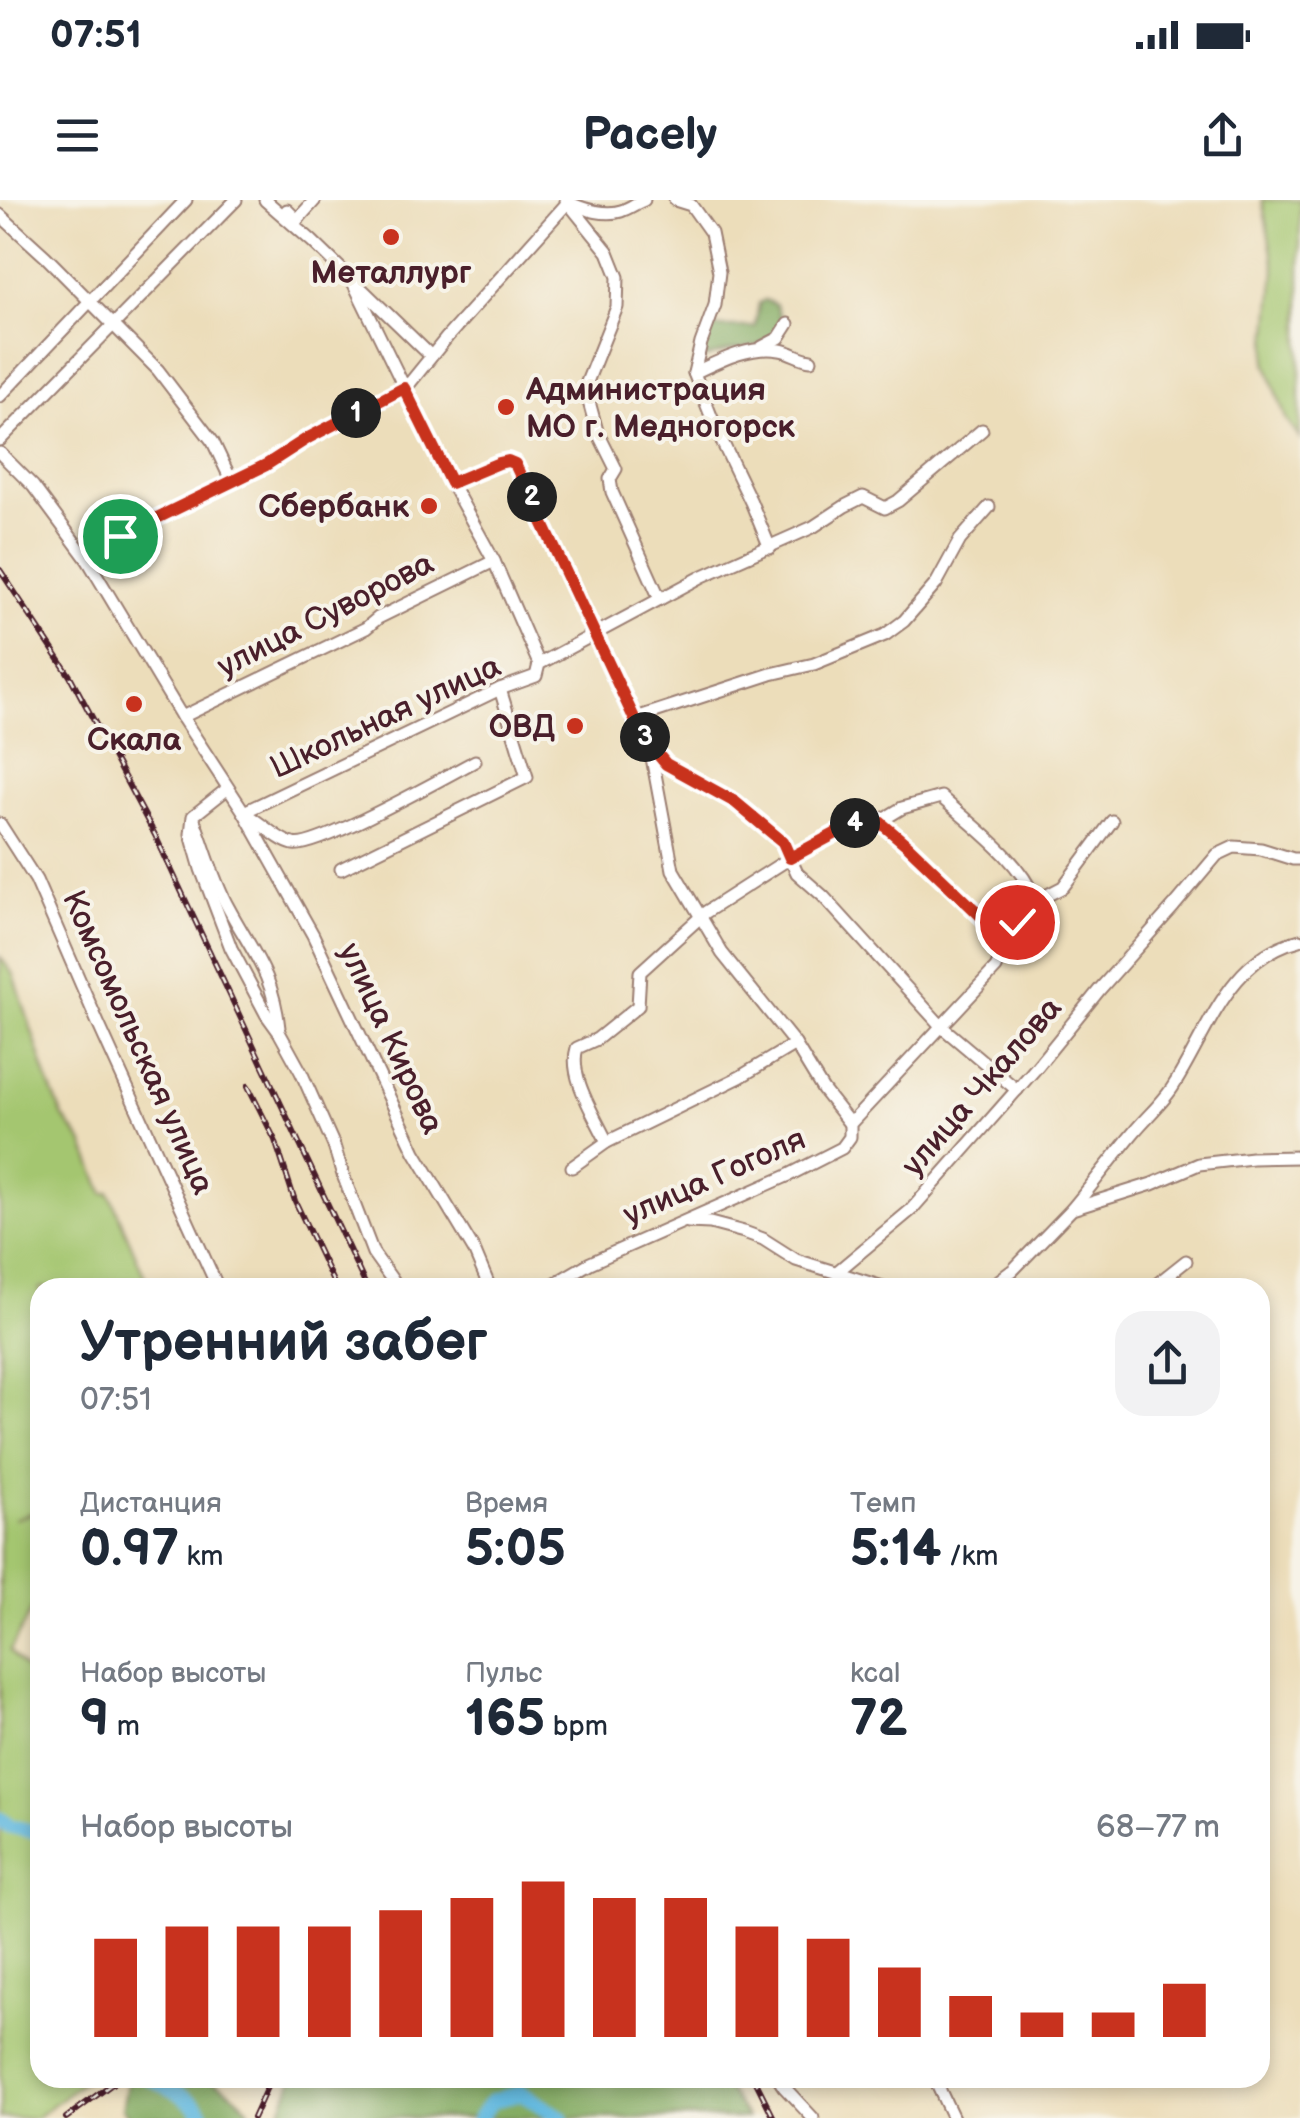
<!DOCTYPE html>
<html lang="ru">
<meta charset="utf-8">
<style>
body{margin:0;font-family:"Balsamiq Sans",sans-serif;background:#f2f2f3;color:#1f2937;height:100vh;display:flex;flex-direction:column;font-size:38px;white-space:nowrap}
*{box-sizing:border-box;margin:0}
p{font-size:32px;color:#747a83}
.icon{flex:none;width:55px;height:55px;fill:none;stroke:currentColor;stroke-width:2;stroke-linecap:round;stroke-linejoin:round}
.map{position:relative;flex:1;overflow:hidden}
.panel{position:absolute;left:30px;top:1078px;width:1240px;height:810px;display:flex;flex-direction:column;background:#fff;border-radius:30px;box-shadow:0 5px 15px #0003}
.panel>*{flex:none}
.pin{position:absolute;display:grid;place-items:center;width:85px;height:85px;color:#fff;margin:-42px;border:5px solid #fff;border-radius:50%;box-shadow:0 2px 10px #0007}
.km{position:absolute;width:50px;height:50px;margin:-25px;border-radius:50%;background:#222;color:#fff;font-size:28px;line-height:50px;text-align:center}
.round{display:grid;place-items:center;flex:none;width:105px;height:105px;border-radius:30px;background:#f2f2f3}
.headline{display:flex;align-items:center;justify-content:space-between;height:170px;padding:0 50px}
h1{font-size:55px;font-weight:800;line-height:75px}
.figures{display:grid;grid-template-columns:repeat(3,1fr);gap:15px;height:170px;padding:10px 50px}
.figures div{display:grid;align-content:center}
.figures b{font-size:50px;font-weight:800}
.figures small{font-size:28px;font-weight:400}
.figures p{font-size:28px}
.chart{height:280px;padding:20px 50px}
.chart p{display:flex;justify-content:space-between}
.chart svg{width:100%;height:180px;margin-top:10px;stroke:#c8321e;stroke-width:6}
.status{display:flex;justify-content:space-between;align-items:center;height:70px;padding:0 50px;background:#fff;direction:ltr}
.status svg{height:28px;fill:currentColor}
header{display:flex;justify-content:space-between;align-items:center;height:130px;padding:0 50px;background:#fff;font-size:45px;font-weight:800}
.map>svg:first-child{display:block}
</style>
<div class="status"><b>07:51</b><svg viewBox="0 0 49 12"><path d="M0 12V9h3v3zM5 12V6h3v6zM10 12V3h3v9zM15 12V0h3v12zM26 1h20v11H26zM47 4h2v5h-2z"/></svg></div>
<header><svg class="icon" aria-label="menu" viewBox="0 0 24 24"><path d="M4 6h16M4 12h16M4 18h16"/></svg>Pacely<svg class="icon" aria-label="share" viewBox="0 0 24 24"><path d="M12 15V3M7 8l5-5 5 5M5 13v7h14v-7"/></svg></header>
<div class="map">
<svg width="1300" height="1918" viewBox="0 0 1300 1918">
<rect width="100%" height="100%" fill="#f7f3e8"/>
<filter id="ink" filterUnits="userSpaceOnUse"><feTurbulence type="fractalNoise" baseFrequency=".01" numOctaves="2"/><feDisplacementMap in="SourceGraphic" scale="20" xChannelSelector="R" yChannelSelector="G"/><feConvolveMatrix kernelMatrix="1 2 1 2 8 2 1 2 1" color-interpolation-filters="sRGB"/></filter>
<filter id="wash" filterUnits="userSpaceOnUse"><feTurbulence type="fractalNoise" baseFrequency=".0048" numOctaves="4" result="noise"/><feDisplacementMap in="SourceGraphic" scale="40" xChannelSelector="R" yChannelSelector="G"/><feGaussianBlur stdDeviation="2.25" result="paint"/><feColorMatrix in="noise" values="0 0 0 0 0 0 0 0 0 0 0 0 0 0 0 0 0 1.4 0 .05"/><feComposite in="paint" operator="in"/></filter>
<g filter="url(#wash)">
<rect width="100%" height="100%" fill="#ecddba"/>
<g fill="#a4c66f" stroke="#77724d" stroke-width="2.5">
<polygon points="1262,0 1300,0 1300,239 1286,219 1266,162 1275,69"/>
<polygon points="0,757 14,775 48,881 63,917 83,943 104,994 109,992 149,1087 40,1088 40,1310 14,1319 40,1311 40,1394 10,1451 40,1487 40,1878 88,1878 36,1918 0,1918"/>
</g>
<g fill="#83ab62" stroke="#666546" stroke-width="2.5">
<polygon points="765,100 776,105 782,121 780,133 757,146 731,150 705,158 701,154 711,127 755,127 759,103"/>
<path d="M133,1878H188L189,1885L200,1878C221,1881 234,1894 249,1909L245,1918H131L122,1909L127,1883Z"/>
<polygon points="293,1878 720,1878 747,1918 278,1918"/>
</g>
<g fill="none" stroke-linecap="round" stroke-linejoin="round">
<g stroke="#63b9df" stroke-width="15">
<polyline points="0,1619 9,1626 40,1633"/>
<path d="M150,1878C169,1888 195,1899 205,1918"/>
<polyline points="479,1918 492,1901 521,1893 562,1918"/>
</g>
</g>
</g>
<g filter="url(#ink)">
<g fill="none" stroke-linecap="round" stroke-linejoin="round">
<defs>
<g id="minor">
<polyline points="265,0 312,41 431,156"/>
<polyline points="566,0 608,52 618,77 617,107 585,187 597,231 616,269 610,279 612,292 660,399"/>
<polyline points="675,0 691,5 711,33 719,72 715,105 701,143 694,173 717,231 751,302 770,348"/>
<path d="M572,4C587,10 605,16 621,11C630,8 636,3 644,0"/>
<polyline points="287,10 297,20 315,0"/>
<polyline points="0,15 46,57 158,170 213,242 232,282"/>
<polyline points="353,82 451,283 494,361 539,464"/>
<polyline points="762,147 779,138 788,124"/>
<path d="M694,173C721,160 750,145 780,150C792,152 800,159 811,160"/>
<polyline points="0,196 186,0"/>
<polyline points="0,240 236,0"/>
<polyline points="0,253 33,286 87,359 182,517 244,612 313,735 415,952 474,1050 490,1088"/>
<polyline points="451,283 499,263 508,261 515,264 633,519 649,545 666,564 735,602 783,643 797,673 823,696 942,827 1017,890"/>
<polyline points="87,359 99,348 120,336 266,265 317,233 405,189 448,136 570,0"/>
<polyline points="182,517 366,428 378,418 494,361"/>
<polyline points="633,519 771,474 814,464 885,435 904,421 936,384 960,340 989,307"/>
<polyline points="650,547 673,670 722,753 795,844 823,890 850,924"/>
<polyline points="227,589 193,616 191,634 201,669 231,748 266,814 279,832 301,872 334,946 343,975 373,1053 398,1088"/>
<polyline points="244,612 500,489 536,476 539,464 703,376 813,327 845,306 863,297 885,308 898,301 982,230"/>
<path d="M247,615C260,622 279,641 293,644C315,650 447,576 475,561"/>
<path d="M194,620C205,648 213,680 228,707C252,752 273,773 279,828"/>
<path d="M879,622L902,608L941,597C975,628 1019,658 1036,701"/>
<polyline points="0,624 36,680 98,823 218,1088"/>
<polyline points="341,669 527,577 500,489"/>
<path d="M607,942C595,916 568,876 577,848L597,839L638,806L640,772L706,712L790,658L868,616L879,622L908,646L1007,741"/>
<polyline points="572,967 607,942 740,877 795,844"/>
<path d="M1072,1009C1093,984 1113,957 1134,932C1147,916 1164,902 1174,885C1209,830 1229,757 1300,740"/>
<polyline points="688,1022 710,1023 744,1032 763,1039 796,1060 886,1088"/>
<polyline points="838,1071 911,1010 1036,868 1100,789 1174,706 1217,655 1234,647 1261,649 1293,659 1300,659"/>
<polyline points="547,1088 590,1063 787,976 842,948 850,937 850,924 996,768 1017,722 1036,701 1063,687 1112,621"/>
<polyline points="989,1088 1013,1070 1072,1009 1152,984 1199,964 1252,958 1300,957"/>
<polyline points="1152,1088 1186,1061"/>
<polyline points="778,1878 784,1887 813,1918"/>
<polyline points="934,1878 953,1918"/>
</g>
</defs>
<use href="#minor" stroke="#9b7e72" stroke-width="15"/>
<use href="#minor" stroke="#fff" stroke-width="11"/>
<defs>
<g id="rail">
<polyline points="0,370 70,476 155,635 367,1088"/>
<polyline points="248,886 275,940 295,1001 336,1088"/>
<polyline points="754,1878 774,1918"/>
<polyline points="66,1918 120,1878"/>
<polyline points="253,1918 271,1878"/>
</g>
</defs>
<use href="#rail" stroke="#4a1f2b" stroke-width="6"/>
<use href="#rail" stroke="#f7f3e8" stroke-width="2.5" stroke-dasharray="8" stroke-linecap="butt"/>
</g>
</g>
<g fill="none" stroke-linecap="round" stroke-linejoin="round" filter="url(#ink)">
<defs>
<polyline id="route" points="120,336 266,265 308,238 404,188 451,283 499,263 508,261 515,264 634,518 650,545 666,564 735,602 783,642 790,658 868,616 880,622 908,646 1007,741 1017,722"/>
</defs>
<use href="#route" stroke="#fff" stroke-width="20"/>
<use href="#route" stroke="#c8321e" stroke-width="12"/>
</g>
<g fill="#c8321e" stroke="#f7f3e8" stroke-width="4">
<circle cx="391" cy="37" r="10"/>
<circle cx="506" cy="207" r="10"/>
<circle cx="429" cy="306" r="10"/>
<circle cx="134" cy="504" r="10"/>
<circle cx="575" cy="526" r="10"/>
</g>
<g text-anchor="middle" stroke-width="8" stroke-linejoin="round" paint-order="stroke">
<g font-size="32" font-weight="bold" fill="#4a1f2b" stroke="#f7f3e8">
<text x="391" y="83">Металлург</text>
<text x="526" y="200" text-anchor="start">Администрация<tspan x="526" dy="37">МО г. Медногорск</tspan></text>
<text x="409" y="317" text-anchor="end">Сбербанк</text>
<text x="555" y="537" text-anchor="end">ОВД</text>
<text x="134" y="550">Скала</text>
</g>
<g font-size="32" fill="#4a1f2b" stroke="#f7f3e8">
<text transform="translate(325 414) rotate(-27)" y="11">улица Суворова</text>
<text transform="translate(385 516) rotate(-25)" y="11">Школьная улица</text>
<text transform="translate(392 838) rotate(65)" y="11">улица Кирова</text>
<text transform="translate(139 842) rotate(66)" y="11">Комсомольская улица</text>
<text transform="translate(981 886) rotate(-49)" y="11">улица Чкалова</text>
<text transform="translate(714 976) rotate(-24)" y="11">улица Гоголя</text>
</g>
</g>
</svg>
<div class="pin" style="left:120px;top:336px;background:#1e9e55"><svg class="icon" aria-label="arrive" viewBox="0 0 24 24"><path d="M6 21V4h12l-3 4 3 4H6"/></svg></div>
<div class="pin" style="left:1017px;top:722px;background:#d93025"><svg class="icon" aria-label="check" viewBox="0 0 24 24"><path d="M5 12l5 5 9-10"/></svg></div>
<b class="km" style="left:356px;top:213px">1</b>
<b class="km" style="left:532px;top:297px">2</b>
<b class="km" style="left:645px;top:537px">3</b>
<b class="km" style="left:855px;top:623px">4</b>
<section class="panel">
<div class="headline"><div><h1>Утренний забег</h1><p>07:51</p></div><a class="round"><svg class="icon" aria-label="share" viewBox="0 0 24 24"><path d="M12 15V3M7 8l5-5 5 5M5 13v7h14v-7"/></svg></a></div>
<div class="figures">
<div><p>Дистанция</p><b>0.97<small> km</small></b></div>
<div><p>Время</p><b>5:05</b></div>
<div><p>Темп</p><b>5:14<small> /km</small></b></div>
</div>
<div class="figures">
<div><p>Набор высоты</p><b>9<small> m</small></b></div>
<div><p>Пульс</p><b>165<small> bpm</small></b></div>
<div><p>kcal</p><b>72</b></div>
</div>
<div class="chart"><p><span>Набор высоты</span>68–77 m</p>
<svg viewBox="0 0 160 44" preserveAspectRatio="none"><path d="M5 44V20M15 44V17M25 44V17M35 44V17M45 44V13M55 44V10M65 44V6M75 44V10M85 44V10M95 44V17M105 44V20M115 44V27M125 44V34M135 44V38M145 44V38M155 44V31"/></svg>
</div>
</section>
</div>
